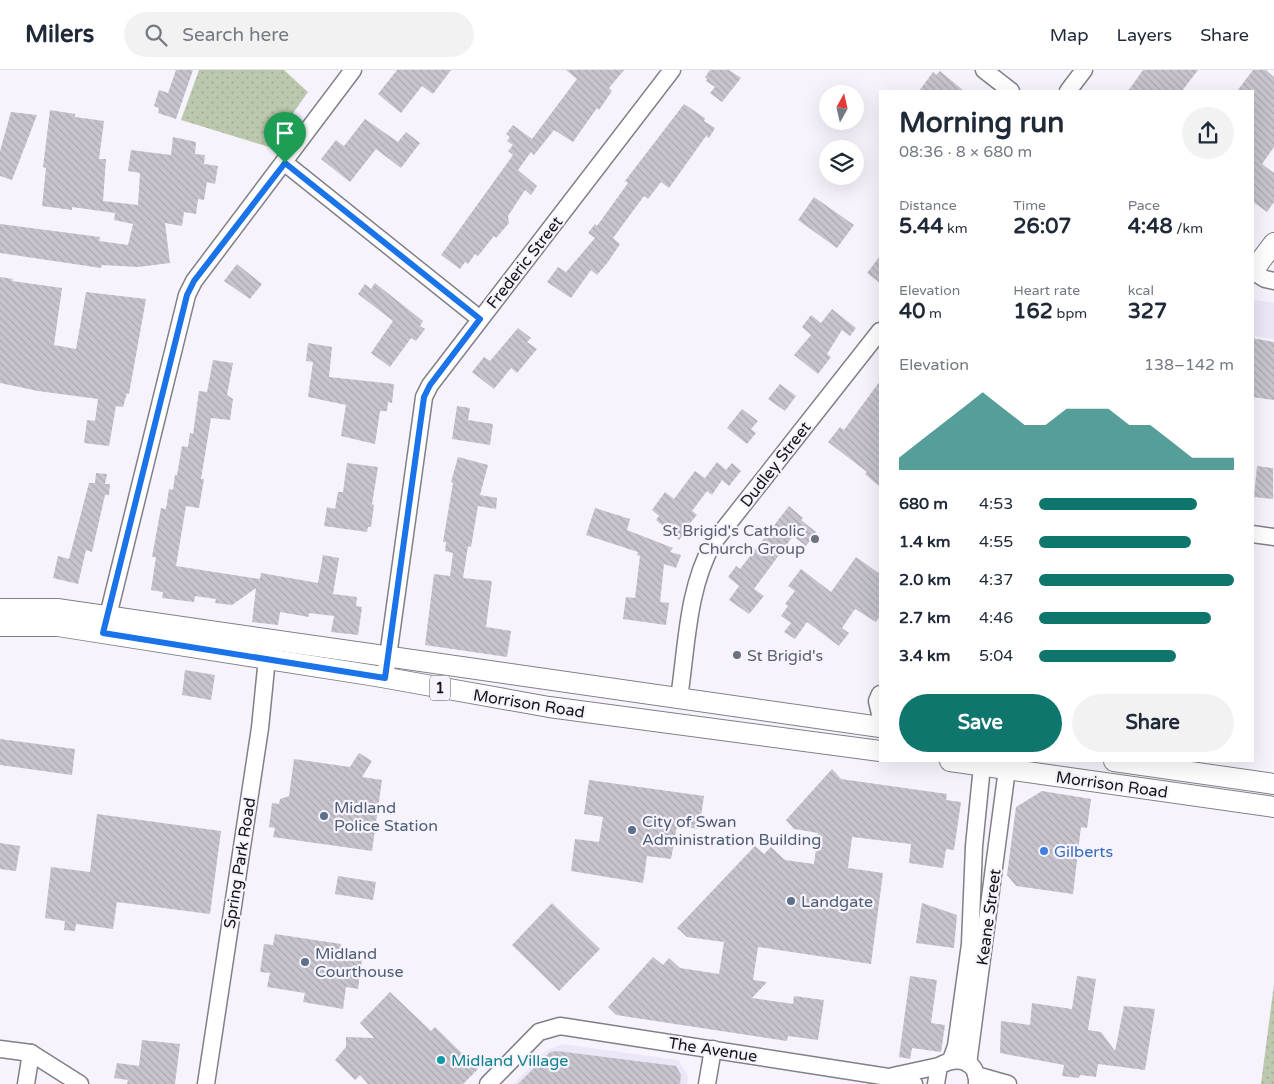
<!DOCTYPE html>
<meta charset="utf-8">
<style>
body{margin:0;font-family:"Varela Round",sans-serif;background:#f2f2f3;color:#1f2937;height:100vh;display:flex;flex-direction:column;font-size:19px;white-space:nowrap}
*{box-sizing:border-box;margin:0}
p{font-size:16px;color:#747a83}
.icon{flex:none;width:28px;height:28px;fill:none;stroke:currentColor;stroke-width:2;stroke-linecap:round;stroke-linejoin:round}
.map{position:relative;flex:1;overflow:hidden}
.details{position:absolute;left:879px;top:20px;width:375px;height:672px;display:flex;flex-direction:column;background:#fff;border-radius:0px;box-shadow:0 5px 20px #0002}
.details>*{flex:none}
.needle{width:32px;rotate:8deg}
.buttons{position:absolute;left:819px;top:15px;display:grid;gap:10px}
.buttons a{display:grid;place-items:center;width:45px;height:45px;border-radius:50%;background:#fff;box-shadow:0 5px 20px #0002;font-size:25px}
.pin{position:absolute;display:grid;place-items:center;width:42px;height:42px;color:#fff;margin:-51px -21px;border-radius:50% 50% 50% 0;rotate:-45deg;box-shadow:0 0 5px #0007}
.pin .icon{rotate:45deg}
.round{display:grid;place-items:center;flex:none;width:52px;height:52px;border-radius:26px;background:#f2f2f3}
.summary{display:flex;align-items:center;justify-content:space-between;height:85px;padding:0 20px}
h1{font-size:28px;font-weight:700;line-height:38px}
.figures{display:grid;grid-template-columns:repeat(3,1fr);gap:8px;height:85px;padding:5px 20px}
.figures div{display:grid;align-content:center}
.figures b{font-size:21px;font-weight:700}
.figures small{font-size:14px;font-weight:400}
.figures p{font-size:14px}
.chart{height:140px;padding:10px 20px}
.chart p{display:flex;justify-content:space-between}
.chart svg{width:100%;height:90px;margin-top:5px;fill:#0f766e;opacity:.7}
.action{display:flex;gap:10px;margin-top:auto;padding:10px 20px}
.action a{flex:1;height:58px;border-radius:30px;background:#0f766e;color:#fff;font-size:20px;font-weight:700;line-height:58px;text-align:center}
.action a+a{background:#f2f2f3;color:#1f2937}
ul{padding:0 20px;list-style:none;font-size:16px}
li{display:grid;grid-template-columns:80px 60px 1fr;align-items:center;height:38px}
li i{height:12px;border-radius:6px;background:#0f766e}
header{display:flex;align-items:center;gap:30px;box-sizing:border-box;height:70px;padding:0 25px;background:#fff;border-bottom:1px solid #e0e1e3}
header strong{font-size:24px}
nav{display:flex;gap:28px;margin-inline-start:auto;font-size:18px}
.search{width:350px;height:45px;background:#f2f2f3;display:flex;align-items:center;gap:12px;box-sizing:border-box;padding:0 18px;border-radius:28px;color:#747a83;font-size:19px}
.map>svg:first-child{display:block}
</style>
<header>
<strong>Milers</strong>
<div class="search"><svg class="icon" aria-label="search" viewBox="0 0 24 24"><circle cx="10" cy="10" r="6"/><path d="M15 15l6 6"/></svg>Search here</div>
<nav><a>Map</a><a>Layers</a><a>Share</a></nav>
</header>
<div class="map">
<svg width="1274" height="1014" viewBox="0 0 1274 1014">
<defs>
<pattern id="park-dots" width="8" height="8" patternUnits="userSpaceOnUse" patternTransform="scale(1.25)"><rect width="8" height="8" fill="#bcc8ae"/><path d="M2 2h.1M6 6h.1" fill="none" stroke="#a1ab95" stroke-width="1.8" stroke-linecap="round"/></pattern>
<pattern id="building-back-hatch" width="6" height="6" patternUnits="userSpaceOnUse" patternTransform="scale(1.25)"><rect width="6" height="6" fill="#c7c4ce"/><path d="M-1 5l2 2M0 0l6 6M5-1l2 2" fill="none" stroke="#aaa8b0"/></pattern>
</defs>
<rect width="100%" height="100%" fill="#f6f3fd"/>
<g fill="#ebe6f8">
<polygon points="1255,230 1274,233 1274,269 1253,266 1253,233"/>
<polygon points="562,974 678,990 688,1006 687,1014 514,1014 545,981"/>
</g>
<g fill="url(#park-dots)">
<polygon points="199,0 284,0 308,22 269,77 181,50"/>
<polygon points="1274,914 1274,1014 1261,1014"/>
</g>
<g fill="url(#building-back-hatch)">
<polygon points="176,0 193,0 176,49 158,43 159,38 154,36 159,20 168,23"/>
<polygon points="397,0 451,0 433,24 422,16 401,43 378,24"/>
<polygon points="566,0 624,0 609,18 612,21 599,40 597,38 573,72 554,60 534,85 531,82 518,100 537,116 531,125 525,120 508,146 509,153 496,168 494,166 478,186 475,184 468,194 465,192 460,199 441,185 513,85 508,81 513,75 507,71 510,67 506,64 513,55 532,69 577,9"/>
<polygon points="710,0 729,0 741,8 722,32 710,23 715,17 706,11 707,9 705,7"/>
<polygon points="1143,0 1198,0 1182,21 1128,21"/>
<polygon points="1253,0 1266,0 1274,7 1274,77 1262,94 1274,103 1274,132 1267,142 1252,131 1252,21 1237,21"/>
<polygon points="940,1 964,21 919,21 933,2 936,5"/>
<polygon points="684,34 705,48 704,51 715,58 709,68 706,66 669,118 661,112 648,129 644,126 613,168 620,174 608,192 597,205 591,200 571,228 547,212 558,197 566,202 595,168 588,163 595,154 597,156 628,113 625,111"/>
<polygon points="50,40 75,44 75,47 104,51 99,89 106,89 103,131 138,135 140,103 128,101 131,80 171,85 173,67 196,72 195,84 205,85 204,94 218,96 215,114 207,112 204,130 198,129 196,144 184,142 182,156 165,153 170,193 138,197 102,195 101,198 0,183 0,154 100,167 99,171 128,175 133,154 114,150 115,143 72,137 72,140 42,136 46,98 43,97"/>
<polygon points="11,42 37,45 12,110 0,106 0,81"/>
<polygon points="365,49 398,72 406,62 420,73 401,98 376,79 350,112 321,89 336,70 344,76"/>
<polygon points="814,127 854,155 837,178 798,150"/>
<polygon points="880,186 880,213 867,203"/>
<polygon points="237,194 262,214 250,229 224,211"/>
<polygon points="0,207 13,209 12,211 62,218 54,275 76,279 86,222 146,229 129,324 127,323 123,337 116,336 109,376 84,373 87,350 95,351 98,329 38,321 0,313"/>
<polygon points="375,213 423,251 420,256 425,259 416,271 411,268 390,297 371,283 393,251 358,224 365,214 371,219"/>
<polygon points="832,239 856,258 850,266 842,260 827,284 831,287 818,304 794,285 811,265 802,257 811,245 821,253"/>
<polygon points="518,258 531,268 527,272 537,279 517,303 511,298 494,319 472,302 484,287 490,291"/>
<polygon points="1252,268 1274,272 1274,330 1252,327"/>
<polygon points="308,273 332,277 329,307 394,314 392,333 388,332 387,341 380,341 375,374 341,366 346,335 308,327 313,292 306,291"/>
<polygon points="213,290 233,293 227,325 233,329 230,350 211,348 201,409 204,409 199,438 186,436 176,496 260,509 261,503 318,513 323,485 339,488 333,524 357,527 356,536 362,537 358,565 331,562 334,546 309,543 309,547 280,542 278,555 252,552 256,518 232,535 215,533 216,529 195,526 194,532 162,528 163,522 151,520 156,487 152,487 161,438 166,439 169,419 173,420 175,405 177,405 182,376 188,377 190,363 193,364 199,321 207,322"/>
<polygon points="880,311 880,417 865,404 867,402 828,372 840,357 844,360"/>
<polygon points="780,314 796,326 785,341 768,329"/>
<polygon points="457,336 470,338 468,350 493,354 490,375 452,369"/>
<polygon points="742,339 758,351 751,359 756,363 747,374 727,358"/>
<polygon points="458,387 488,395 480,425 497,428 496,439 478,436 471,477 468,476 463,508 492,511 486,557 511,561 507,587 425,575 434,504 450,506 453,483 445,481 446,472 443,472 453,413 451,412"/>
<polygon points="717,392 726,400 732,393 741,401 729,416 722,410 712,425 707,421 692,441 697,445 690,453 692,454 679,470 656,450 659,446 652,440 665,422 674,429 695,401 705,408"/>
<polygon points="347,393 378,397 372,434 374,435 371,457 368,457 367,462 324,456 327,437 335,439 338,422 343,422"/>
<polygon points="1257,396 1273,398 1273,429 1254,427"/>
<polygon points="96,403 107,404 105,414 110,414 109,425 105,425 92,482 86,480 78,514 53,508 58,486 69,489 89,413 95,413"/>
<polygon points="789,436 803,448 801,450 816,462 806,476 793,466 754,519 764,526 749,544 729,530 739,516 728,507 736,496 740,499"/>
<polygon points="595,438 630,449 627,460 673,478 670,482 681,485 676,498 664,494 660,532 669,533 666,555 623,549 626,527 635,528 640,486 637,485 638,482 586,465"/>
<polygon points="856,487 880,504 880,546 876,552 855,539 842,558 849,563 839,576 807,552 795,569 784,562 791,553 781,546 788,536 785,534 795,521 788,516 801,499 831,522"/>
<polygon points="185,600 215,605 211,630 182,625"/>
<polygon points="0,669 75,679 72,705 0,695"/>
<polygon points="359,683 372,691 362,707 382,710 372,781 273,767 275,758 269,757 272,733 279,734 280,729 289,726 294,689 350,697"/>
<polygon points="832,699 841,709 947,724 946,730 961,732 954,780 946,779 943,798 909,793 911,774 852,767 848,798 883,803 871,894 758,877 753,910 767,912 752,928 793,934 794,926 824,930 818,970 788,966 787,971 616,945 608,937 653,887 663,895 669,888 680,898 719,904 724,872 687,867 677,858 755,776 764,784 771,777 785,790 814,794 818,763 794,759 786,750"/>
<polygon points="589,710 704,726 699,759 677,756 671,789 647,786 643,813 571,801 575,769 599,772 603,747 584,744"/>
<polygon points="1042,721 1091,729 1087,758 1081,757 1073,824 1016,816 1007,805 1016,737"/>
<polygon points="97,744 221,761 210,844 117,832 113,859 76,854 75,861 64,860 65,851 45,848 51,797 90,802"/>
<polygon points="0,773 20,776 16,801 0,799"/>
<polygon points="338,806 376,812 373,830 335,824"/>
<polygon points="552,833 600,879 559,921 512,875"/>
<polygon points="922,833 957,845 954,878 916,873"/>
<polygon points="275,864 341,874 339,885 362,889 358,919 346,917 343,939 303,932 305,923 267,917 270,903 260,902 264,874 273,875"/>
<polygon points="910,906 937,910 931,953 945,955 941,982 912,978 910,989 899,987"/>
<polygon points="1077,906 1096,909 1088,960 1101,962 1115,981 1124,936 1155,939 1145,1000 1098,994 1096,1007 1080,1005 1079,1008 1062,1006 1064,995 1000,983 1001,951 1030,955 1032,933 1072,939"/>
<polygon points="390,922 431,961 435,957 478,999 463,1014 368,1014 360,1005 355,1010 335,990 346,977 346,967 374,968 360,953"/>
<polygon points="142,970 180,974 175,1014 127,1014 128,1010 114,1008 117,993 139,996"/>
<polygon points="557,981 676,996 681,1005 680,1014 518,1014 550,982"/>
</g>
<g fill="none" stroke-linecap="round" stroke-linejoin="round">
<defs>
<g id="minor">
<polyline points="984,0 1011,21"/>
<polyline points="1068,21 1084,0"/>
<polyline points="285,93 480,249"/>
<polyline points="1252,201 1265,209 1274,211"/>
<polyline points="1252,464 1274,467"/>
<polyline points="105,558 187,225 194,211 353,0"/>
<polyline points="385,608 422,342 424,327 430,315 672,0"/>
<polyline points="880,624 877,631 880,644"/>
<path d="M679,628C687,575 687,520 713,473L880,261"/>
<polyline points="0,979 31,983 80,1014"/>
<polyline points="951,990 956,976 970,874 974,776 982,696"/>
<polyline points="968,994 1007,699"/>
<polyline points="976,1005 1008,1014"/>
<polyline points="893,1006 939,996"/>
<polyline points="26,1014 31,983"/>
<polyline points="206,1014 260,658 268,578"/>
<polyline points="488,1014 539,962 560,956 888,1007 914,1014"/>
<polyline points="707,1014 713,979"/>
<path d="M936,1014L939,996C957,986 978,989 977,1014"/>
</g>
<g id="major">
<polyline points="1252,202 1274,173"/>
<polyline points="0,539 57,539 880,657"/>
<polyline points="0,556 58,556 376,606 549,637 880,681"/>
<polyline points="950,691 1274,737"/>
<polyline points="1114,691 1274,714"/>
</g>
</defs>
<use href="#minor" stroke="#827f88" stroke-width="19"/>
<use href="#major" stroke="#827f88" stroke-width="22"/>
<use href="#minor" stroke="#fff" stroke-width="16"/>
<use href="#major" stroke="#fff" stroke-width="20"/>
</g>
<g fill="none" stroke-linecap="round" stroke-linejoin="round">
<defs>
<polygon id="route" points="285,93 480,249 430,315 424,327 385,608 103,563 187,225 194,211"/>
</defs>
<use href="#route" stroke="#fff" stroke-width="10"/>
<use href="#route" stroke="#1a73e8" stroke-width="6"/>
</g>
<g fill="#6b7280" stroke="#f6f3fd" stroke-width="2">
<circle cx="815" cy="469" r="5"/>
<circle cx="737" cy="585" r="5"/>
</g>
<g fill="#5c6f8a" stroke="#f6f3fd" stroke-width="2">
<circle cx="324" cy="746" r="5"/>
<circle cx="632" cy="760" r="5"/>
<circle cx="791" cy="831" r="5"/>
<circle cx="305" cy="892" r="5"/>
</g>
<circle fill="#3f7fe0" stroke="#f6f3fd" stroke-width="2" cx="1044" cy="781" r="5"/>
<circle fill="#0f9aa8" stroke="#f6f3fd" stroke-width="2" cx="441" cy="990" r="5"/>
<g text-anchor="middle" stroke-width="4.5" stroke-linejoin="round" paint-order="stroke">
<rect fill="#f6f3fd" stroke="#58575c" stroke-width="1" x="430" y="605.5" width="20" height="25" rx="4"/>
<g font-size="15" font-weight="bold" fill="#151417">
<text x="440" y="623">1</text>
</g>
<g font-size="16" fill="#151417" stroke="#f6f3fd">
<text transform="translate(524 192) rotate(-52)" y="6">Frederic Street</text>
<text transform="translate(775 394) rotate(-52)" y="6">Dudley Street</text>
<text transform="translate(529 633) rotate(9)" y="6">Morrison Road</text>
<text transform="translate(1112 714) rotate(8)" y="6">Morrison Road</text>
<text transform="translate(239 793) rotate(-81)" y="6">Spring Park Road</text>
<text transform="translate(988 847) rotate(-82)" y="6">Keane Street</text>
<text transform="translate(713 979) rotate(9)" y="6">The Avenue</text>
</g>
<g font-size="16" fill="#5b616d" stroke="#f6f3fd" text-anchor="end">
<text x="805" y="466">St Brigid's Catholic<tspan x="805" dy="18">Church Group</tspan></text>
<text x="747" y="591" text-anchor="start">St Brigid's</text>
</g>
<g font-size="16" fill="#4e5e75" stroke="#f6f3fd" text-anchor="start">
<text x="334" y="743">Midland<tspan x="334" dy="18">Police Station</tspan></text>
<text x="642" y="757">City of Swan<tspan x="642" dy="18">Administration Building</tspan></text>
<text x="801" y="837">Landgate</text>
<text x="315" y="889">Midland<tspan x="315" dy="18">Courthouse</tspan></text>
</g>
<g font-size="16" fill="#366cbe" stroke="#f6f3fd" text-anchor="start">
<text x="1054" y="787">Gilberts</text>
</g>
<g font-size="16" fill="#0d838f" stroke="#f6f3fd" text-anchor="start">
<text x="451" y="996">Midland Village</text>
</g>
</g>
</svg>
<div class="buttons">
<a><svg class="needle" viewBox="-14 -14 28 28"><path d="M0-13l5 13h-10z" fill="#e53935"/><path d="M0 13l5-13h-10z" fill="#747a83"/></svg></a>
<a><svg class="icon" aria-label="layers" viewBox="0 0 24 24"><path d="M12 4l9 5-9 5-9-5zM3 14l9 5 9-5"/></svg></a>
</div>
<div class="pin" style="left:285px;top:93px;background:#1e9e55"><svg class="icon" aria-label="arrive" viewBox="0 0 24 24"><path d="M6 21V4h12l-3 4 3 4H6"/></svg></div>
<section class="details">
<div class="summary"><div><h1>Morning run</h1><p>08:36 · 8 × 680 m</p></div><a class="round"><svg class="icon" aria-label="share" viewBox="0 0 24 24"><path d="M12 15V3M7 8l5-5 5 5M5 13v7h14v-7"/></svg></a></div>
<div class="figures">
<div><p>Distance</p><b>5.44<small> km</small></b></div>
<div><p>Time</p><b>26:07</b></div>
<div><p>Pace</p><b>4:48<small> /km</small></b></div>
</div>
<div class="figures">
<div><p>Elevation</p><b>40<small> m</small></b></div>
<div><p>Heart rate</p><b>162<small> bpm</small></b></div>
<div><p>kcal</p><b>327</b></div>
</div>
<div class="chart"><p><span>Elevation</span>138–142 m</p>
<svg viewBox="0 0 160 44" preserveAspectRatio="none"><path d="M0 44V38L10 30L20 22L30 14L40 6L50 14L60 22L70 22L80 14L90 14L100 14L110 22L120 22L130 30L140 38L150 38L160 38V44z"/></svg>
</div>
<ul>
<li><b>680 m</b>4:53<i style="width:81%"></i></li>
<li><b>1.4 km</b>4:55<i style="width:78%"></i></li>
<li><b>2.0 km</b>4:37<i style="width:100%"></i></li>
<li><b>2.7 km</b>4:46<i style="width:88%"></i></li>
<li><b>3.4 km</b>5:04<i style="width:70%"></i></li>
</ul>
<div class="action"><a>Save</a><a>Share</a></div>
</section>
</div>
